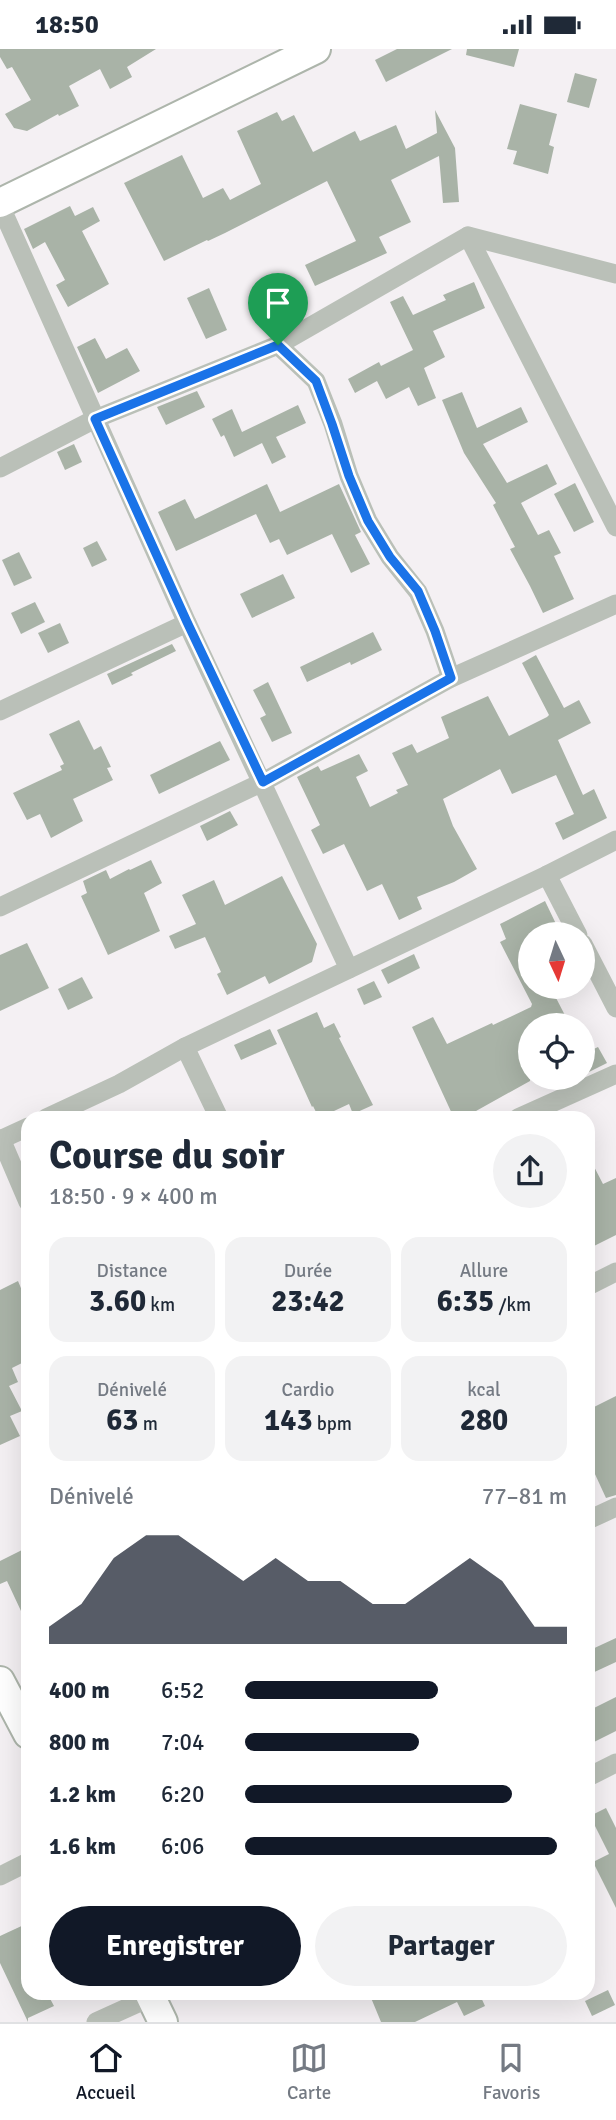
<!DOCTYPE html>
<html lang="fr">
<meta charset="utf-8">
<style>
body{margin:0;font-family:Signika,sans-serif;background:#f2f2f3;color:#1f2937;height:100vh;display:flex;flex-direction:column;font-size:26px;white-space:nowrap}
*{box-sizing:border-box;margin:0}
p{font-size:23px;color:#747a83}
.icon{flex:none;width:38px;height:38px;fill:none;stroke:currentColor;stroke-width:2;stroke-linecap:round;stroke-linejoin:round}
.map{position:relative;flex:1;overflow:hidden}
.panel{position:absolute;left:21px;top:1062px;width:574px;height:889px;display:flex;flex-direction:column;background:#fff;border-radius:21px;box-shadow:0 7px 28px #0002}
.panel>*{flex:none}
.needle{width:46px;rotate:176deg}
.fabs{position:absolute;left:518px;top:873px;display:grid;gap:14px}
.fabs a{display:grid;place-items:center;width:77px;height:77px;border-radius:50%;background:#fff;box-shadow:0 7px 28px #0002;font-size:35px}
.pin{position:absolute;display:grid;place-items:center;width:60px;height:60px;color:#fff;margin:-72px -30px;border-radius:50% 50% 50% 0;rotate:-45deg;box-shadow:0 0 7px #0007}
.pin .icon{rotate:45deg}
.round{display:grid;place-items:center;flex:none;width:74px;height:74px;border-radius:37px;background:#f2f2f3}
.overview{display:flex;align-items:center;justify-content:space-between;height:119px;padding:0 28px}
h1{font-size:38px;font-weight:700;line-height:52px}
.stats{display:grid;grid-template-columns:repeat(3,1fr);gap:10px;height:119px;padding:7px 28px}
.stats div{display:grid;align-content:center;border-radius:18px;background:#f2f2f3;text-align:center}
.stats b{font-size:30px;font-weight:700}
.stats small{font-size:19px;font-weight:400}
.stats p{font-size:19px}
.chart{height:196px;padding:14px 28px}
.chart p{display:flex;justify-content:space-between}
.chart svg{width:100%;height:126px;margin-top:7px;fill:#111827;opacity:.7}
.button{display:flex;gap:14px;margin-top:auto;padding:14px 28px}
.button a{flex:1;height:80px;border-radius:42px;background:#111827;color:#fff;font-size:28px;font-weight:700;line-height:80px;text-align:center}
.button a+a{background:#f2f2f3;color:#1f2937}
ul{padding:0 28px;list-style:none;font-size:23px}
li{display:grid;grid-template-columns:112px 84px 1fr;align-items:center;height:52px}
li i{height:18px;border-radius:9px;background:#111827}
.status{display:flex;justify-content:space-between;align-items:center;height:49px;padding:0 35px;background:#fff;direction:ltr}
.status svg{height:19px;fill:currentColor}
.tabs{display:flex;justify-content:space-around;align-items:center;height:98px;border-top:2px solid #e0e1e3;background:#fff;font-size:19px;color:#747a83}
.tabs a{display:grid;justify-items:center;gap:4px}
.tabs .active{color:#111827}
.map>svg:first-child{display:block}
</style>
<div class="status"><b>18:50</b><svg viewBox="0 0 49 12"><path d="M0 12V9h3v3zM5 12V6h3v6zM10 12V3h3v9zM15 12V0h3v12zM26 1h20v11H26zM47 4h2v5h-2z"/></svg></div>
<div class="map">
<svg width="616" height="1973" viewBox="0 0 616 1973">
<rect width="100%" height="100%" fill="#f4f0f3"/>
<g fill="#a9b3a7">
<polygon points="0,0 156,0 127,18 132,28 110,40 100,20 69,37 79,57 59,67 58,65 27,82 14,79 5,65 31,51 12,18 7,20 0,8"/>
<polygon points="397,0 452,0 386,33 375,11"/>
<polygon points="467,0 519,0 514,18 466,6"/>
<polygon points="575,24 597,30 589,59 567,53"/>
<polygon points="520,55 557,65 549,96 554,98 548,125 513,115 517,102 507,100"/>
<polygon points="435,61 455,99 459,153 443,154 439,107 391,131 411,173 379,188 387,204 315,237 305,216 356,192 327,132 225,184 208,192 207,191 164,212 124,134 182,106 203,149 223,139 230,151 261,135 237,82 277,63 282,72 294,66 313,103 355,82 360,92 396,76 406,100 437,84"/>
<polygon points="70,157 75,167 93,158 100,172 82,182 109,235 68,258 56,236 65,231 45,193 33,200 24,180"/>
<polygon points="474,233 485,259 433,282 445,308 424,319 436,349 418,357 409,338 386,350 377,332 355,344 348,330 379,313 381,317 413,301 390,253 403,247 413,266 446,251 443,246"/>
<polygon points="209,239 227,281 206,290 187,249"/>
<polygon points="95,289 106,310 127,299 140,322 98,344 77,298"/>
<polygon points="197,342 205,358 166,376 157,358"/>
<polygon points="462,343 477,379 521,358 528,373 483,395 507,434 547,415 557,435 521,454 538,486 549,481 561,504 554,507 574,550 543,564 530,537 510,500 515,498 493,456 496,454 464,404 442,351"/>
<polygon points="298,356 306,374 276,388 286,408 272,415 262,394 234,408 224,386 221,388 212,370 232,360 242,383"/>
<polygon points="74,395 82,413 65,421 57,403"/>
<polygon points="575,434 594,473 574,483 554,445"/>
<polygon points="267,435 280,463 339,435 361,483 355,486 370,515 351,524 332,485 287,506 279,490 270,494 256,465 176,502 158,463 185,450 195,470"/>
<polygon points="97,492 107,511 92,518 83,499"/>
<polygon points="19,503 32,529 14,537 2,511"/>
<polygon points="283,525 295,549 252,569 240,545"/>
<polygon points="35,553 45,573 21,585 11,564"/>
<polygon points="60,574 69,594 48,604 38,584"/>
<polygon points="373,583 382,601 351,616 350,613 307,633 300,618"/>
<polygon points="172,595 176,602 131,624 133,626 112,636 107,625"/>
<polygon points="536,606 564,659 579,651 591,674 558,691 583,746 594,740 607,769 563,791 555,774 574,765 556,726 512,745 500,720 443,750 453,777 477,820 454,833 417,848 422,860 399,871 382,835 367,842 344,795 323,805 311,781 320,776 297,728 318,717 321,722 359,705 368,722 356,728 370,758 398,744 396,741 408,736 392,704 412,695 417,704 449,689 441,668 488,647 509,687 547,668 549,666 522,614"/>
<polygon points="268,633 292,684 272,693 260,669 266,666 253,641"/>
<polygon points="79,671 94,701 101,697 111,718 107,719 113,731 73,750 83,772 51,789 40,765 27,771 13,744 62,721 60,717 64,715 49,685"/>
<polygon points="220,692 230,711 159,745 150,726"/>
<polygon points="230,762 238,776 207,792 200,777"/>
<polygon points="151,811 162,834 144,844 160,882 108,906 81,847 87,844 83,832 106,821 110,830 129,820 130,821"/>
<polygon points="282,827 317,895 312,913 269,935 265,927 227,946 217,925 221,923 205,888 175,900 169,887 196,875 182,846 214,831 225,856"/>
<polygon points="545,852 557,877 540,886 530,886 530,938 545,938 548,947 554,945 570,976 530,976 530,1032 476,1062 479,1069 454,1069 412,978 433,968 447,995 492,974 493,976 531,958 532,955 500,893 506,890 500,875"/>
<polygon points="27,894 49,939 0,962 0,906"/>
<polygon points="414,905 420,919 388,935 381,921"/>
<polygon points="82,928 93,949 68,961 58,940"/>
<polygon points="374,932 382,948 364,956 357,940"/>
<polygon points="317,963 324,979 334,974 341,988 339,989 373,1056 353,1065 349,1055 319,1069 313,1057 312,1058 277,981"/>
<polygon points="270,980 277,995 241,1011 234,996"/>
<polygon points="598,998 607,1014 583,1026 583,1005"/>
<polygon points="588,1106 603,1135 616,1129 616,1186 594,1197 588,1184"/>
<polygon points="18,1232 23,1244 28,1241 28,1311 12,1319 18,1333 9,1337 22,1362 10,1367 20,1387 0,1396 0,1241"/>
<polygon points="616,1347 616,1446 606,1449 588,1410 588,1361"/>
<polygon points="28,1498 28,1577 7,1532 0,1535 0,1512"/>
<polygon points="616,1589 616,1613 588,1626 588,1602"/>
<polygon points="616,1648 616,1682 588,1696 588,1662"/>
<polygon points="606,1759 616,1779 616,1859 593,1813 609,1805 590,1767"/>
<polygon points="28,1874 28,1944 47,1944 54,1957 28,1969 28,1973 0,1914 0,1887"/>
<polygon points="608,1941 615,1956 592,1967 585,1952"/>
<polygon points="369,1944 411,1944 415,1951 429,1944 479,1944 485,1957 464,1967 457,1953 415,1973 381,1973"/>
</g>
<g fill="none" stroke-linecap="round" stroke-linejoin="round">
<defs>
<g id="secondary">
<polyline points="0,154 316,0"/>
<polyline points="0,1632 28,1685"/>
<polyline points="149,1944 163,1973"/>
</g>
</defs>
<use href="#secondary" stroke="#adb5ab" stroke-width="32"/>
<g stroke="#bac0b8" stroke-width="19">
<polyline points="0,156 187,574 349,920"/>
<polyline points="468,187 616,478"/>
<polyline points="278,296 316,332 333,375 349,427 368,472 390,508 418,543 435,582 451,629"/>
<polyline points="0,419 95,370 278,296 468,187 616,225"/>
<polyline points="0,662 187,574"/>
<polyline points="547,826 578,886"/>
<polyline points="0,858 263,733 451,629 616,555"/>
<polyline points="583,895 616,959"/>
<polyline points="185,998 219,1069"/>
<polyline points="46,1069 119,1035 185,998 547,826 616,791"/>
<polyline points="518,1069 616,1025"/>
<polyline points="1,1090 28,1153"/>
<polyline points="0,1091 28,1078"/>
<polyline points="588,1237 616,1223"/>
<polyline points="588,1471 616,1458"/>
<polyline points="588,1728 616,1714"/>
<polyline points="0,1827 28,1813"/>
<polyline points="96,1973 160,1944"/>
</g>
<use href="#secondary" stroke="#fff" stroke-width="28"/>
</g>
<g fill="none" stroke-linecap="round" stroke-linejoin="round">
<defs>
<polygon id="route" points="278,296 316,332 332,375 349,427 368,472 390,508 418,542 435,582 451,629 263,733 187,573 95,370"/>
</defs>
<use href="#route" stroke="#fff" stroke-width="14"/>
<use href="#route" stroke="#1a73e8" stroke-width="9"/>
</g>
</svg>
<div class="fabs">
<a><svg class="needle" viewBox="-14 -14 28 28"><path d="M0-13l5 13h-10z" fill="#e53935"/><path d="M0 13l5-13h-10z" fill="#747a83"/></svg></a>
<a><svg class="icon" aria-label="locate" viewBox="0 0 24 24"><circle cx="12" cy="12" r="6"/><path d="M12 2v4M12 18v4M2 12h4M18 12h4"/></svg></a>
</div>
<div class="pin" style="left:278px;top:296px;background:#1e9e55"><svg class="icon" aria-label="arrive" viewBox="0 0 24 24"><path d="M6 21V4h12l-3 4 3 4H6"/></svg></div>
<section class="panel">
<div class="overview"><div><h1>Course du soir</h1><p>18:50 · 9 × 400 m</p></div><a class="round"><svg class="icon" aria-label="share" viewBox="0 0 24 24"><path d="M12 15V3M7 8l5-5 5 5M5 13v7h14v-7"/></svg></a></div>
<div class="stats">
<div><p>Distance</p><b>3.60<small> km</small></b></div>
<div><p>Durée</p><b>23:42</b></div>
<div><p>Allure</p><b>6:35<small> /km</small></b></div>
</div>
<div class="stats">
<div><p>Dénivelé</p><b>63<small> m</small></b></div>
<div><p>Cardio</p><b>143<small> bpm</small></b></div>
<div><p>kcal</p><b>280</b></div>
</div>
<div class="chart"><p><span>Dénivelé</span>77–81 m</p>
<svg viewBox="0 0 160 44" preserveAspectRatio="none"><path d="M0 44V38L10 30L20 14L30 6L40 6L50 14L60 22L70 14L80 22L90 22L100 30L110 30L120 22L130 14L140 22L150 38L160 38V44z"/></svg>
</div>
<ul>
<li><b>400 m</b>6:52<i style="width:60%"></i></li>
<li><b>800 m</b>7:04<i style="width:54%"></i></li>
<li><b>1.2 km</b>6:20<i style="width:83%"></i></li>
<li><b>1.6 km</b>6:06<i style="width:97%"></i></li>
</ul>
<div class="button"><a>Enregistrer</a><a>Partager</a></div>
</section>
</div>
<nav class="tabs">
<a class="active"><svg class="icon" aria-label="home" viewBox="0 0 24 24"><path d="M3 11l9-7 9 7M6 9v11h12V9"/></svg>Accueil</a>
<a><svg class="icon" aria-label="map" viewBox="0 0 24 24"><path d="M3 6l6-2 6 2 6-2v14l-6 2-6-2-6 2zM9 4v14M15 6v14"/></svg>Carte</a>
<a><svg class="icon" aria-label="saved" viewBox="0 0 24 24"><path d="M7 4h10v16l-5-4-5 4z"/></svg>Favoris</a>
</nav>
